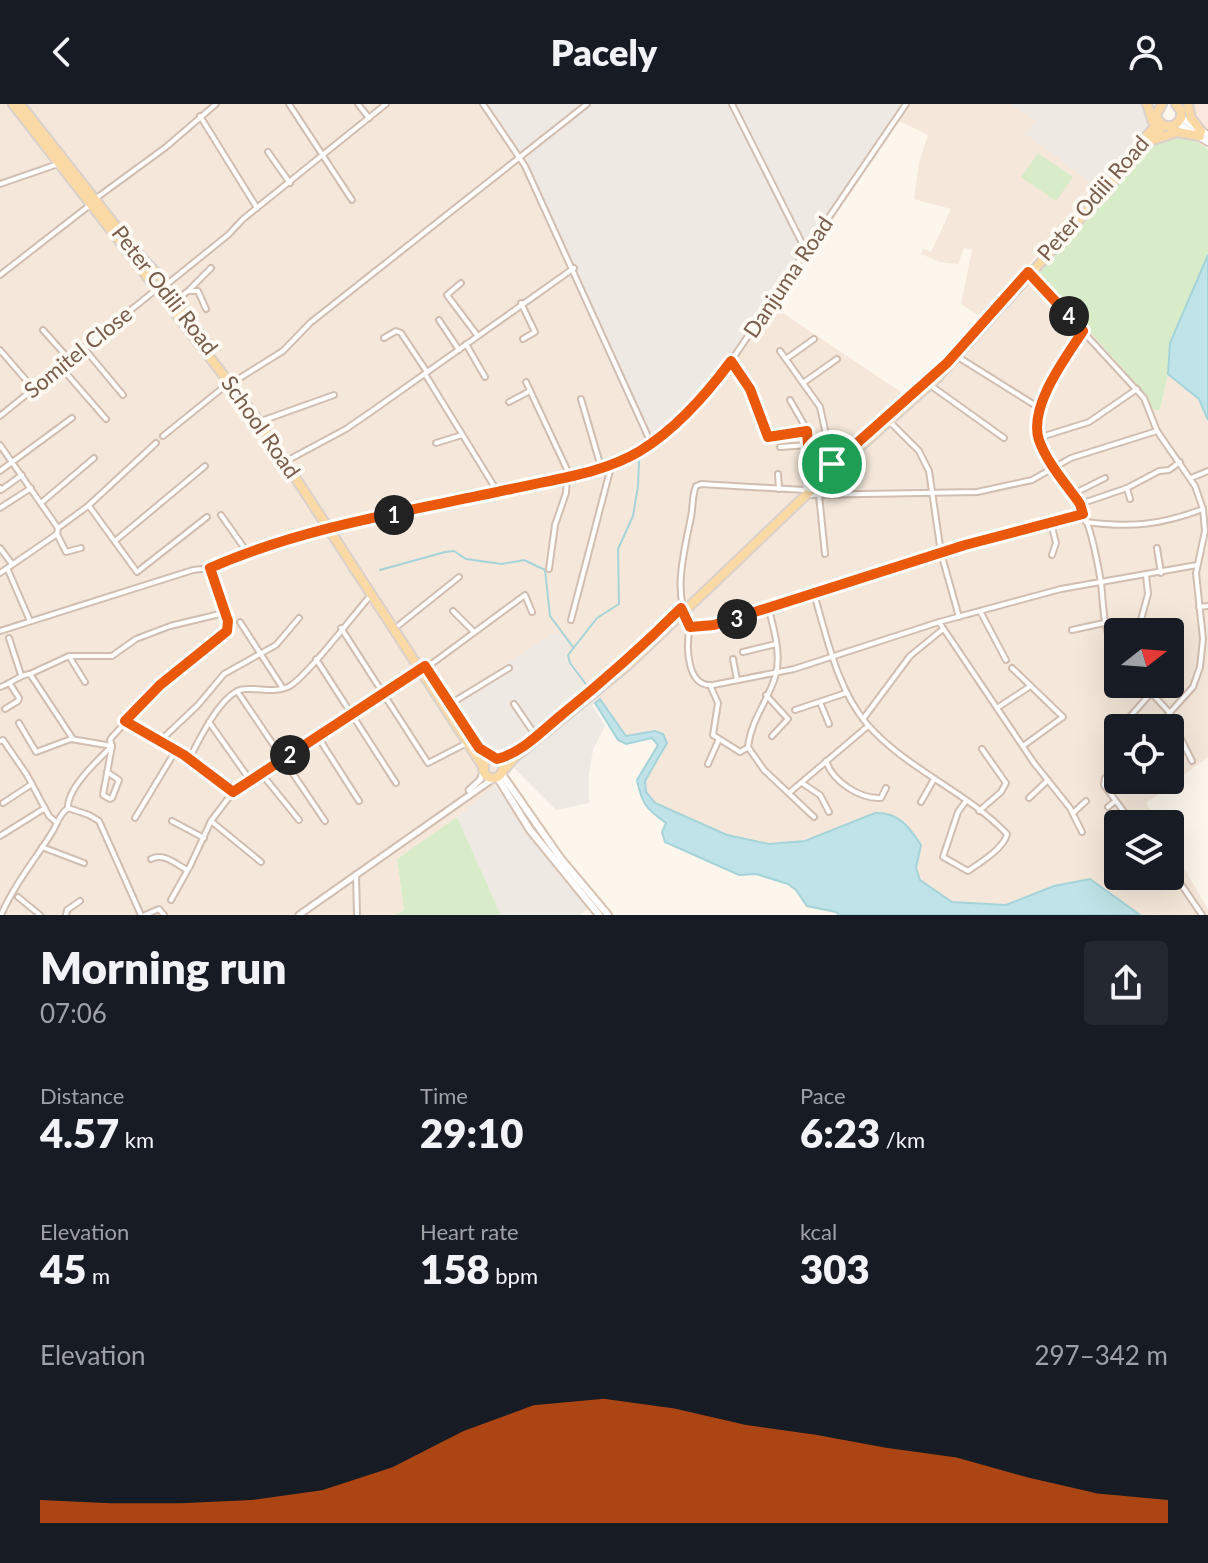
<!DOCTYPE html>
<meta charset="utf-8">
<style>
body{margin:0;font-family:Lato,sans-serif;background:#242831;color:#f1f3f6;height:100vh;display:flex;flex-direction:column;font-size:30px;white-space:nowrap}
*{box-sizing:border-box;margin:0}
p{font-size:26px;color:#9ea1a6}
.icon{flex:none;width:44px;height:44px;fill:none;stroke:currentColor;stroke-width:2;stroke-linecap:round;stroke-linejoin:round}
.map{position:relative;height:811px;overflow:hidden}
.details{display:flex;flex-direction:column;background:#171b24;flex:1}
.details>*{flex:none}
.needle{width:52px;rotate:73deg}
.buttons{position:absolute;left:1104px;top:514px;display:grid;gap:16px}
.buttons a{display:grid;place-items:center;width:80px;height:80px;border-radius:8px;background:#171b24;box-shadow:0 8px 32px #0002;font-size:40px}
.pin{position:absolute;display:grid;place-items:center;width:68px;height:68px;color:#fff;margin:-34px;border:4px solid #fff;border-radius:50%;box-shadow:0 2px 8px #0007}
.km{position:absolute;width:40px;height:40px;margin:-20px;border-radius:50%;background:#222;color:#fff;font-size:22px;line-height:40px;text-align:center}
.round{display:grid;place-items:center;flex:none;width:84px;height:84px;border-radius:8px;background:#242831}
.overview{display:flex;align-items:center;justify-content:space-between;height:136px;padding:0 40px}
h1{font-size:44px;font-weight:800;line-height:60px}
.stats{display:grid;grid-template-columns:repeat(3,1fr);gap:12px;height:136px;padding:8px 40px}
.stats div{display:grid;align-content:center}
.stats b{font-size:40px;font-weight:800}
.stats small{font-size:22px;font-weight:400}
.stats p{font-size:22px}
.chart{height:224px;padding:16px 40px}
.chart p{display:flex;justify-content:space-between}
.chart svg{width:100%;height:144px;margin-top:8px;fill:#ea580c;opacity:.7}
header{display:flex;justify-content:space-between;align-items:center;height:104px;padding:0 40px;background:#171b24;font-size:36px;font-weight:800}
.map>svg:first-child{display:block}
</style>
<header><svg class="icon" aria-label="back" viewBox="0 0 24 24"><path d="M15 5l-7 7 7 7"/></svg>Pacely<svg class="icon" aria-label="person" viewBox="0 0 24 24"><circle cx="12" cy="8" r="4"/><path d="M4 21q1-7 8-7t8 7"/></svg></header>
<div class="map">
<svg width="1208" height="811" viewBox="0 0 1208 811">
<rect width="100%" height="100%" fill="#fdf6ec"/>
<g fill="#f5e8da" fill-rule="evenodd">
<path d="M0,0H479L522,63L648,345L704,299L774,203L904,290L914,300L967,250L1038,169L1147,292L1153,306H1160L1168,270L1199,295L1208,316V653L1146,699L1158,720H1118V772H1170V741L1208,805V811H1140L1090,775L1054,782L1006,801L952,798L920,776L916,764L875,709L805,737L769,740L727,731L655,698L646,688L645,677L662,651L655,627L627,632L601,595L595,599L567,557L566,550L553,529L456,594L492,646L504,647L513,663L506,673L457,713L397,755L404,806L395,811H0ZM1118,528H1170V580H1118ZM1118,624H1170V676H1118Z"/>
<polygon points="911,0 1011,0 1037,17 1026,30 1098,84 981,213 961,200 972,146 964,144 958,160 940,158 921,150 923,145 931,148 951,105 914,95 919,59 928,31 899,17"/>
</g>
<polygon fill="#fde8e0" points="1190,0 1208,0 1208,25 1196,17"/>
<g fill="#efe9e4">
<polygon points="479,0 911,0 774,203 704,299 648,345 522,63"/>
<polygon points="1011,0 1143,0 1150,18 1142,33 1098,84 1026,30 1036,17"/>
<polygon points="553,529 566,534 570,543 566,550 567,557 595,599 592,601 605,622 593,646 589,670 589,699 556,706 513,663 504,647 491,646 485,640 456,594"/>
<polygon points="495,682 588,805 580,811 501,811 457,713"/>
</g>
<g fill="#d8ecc9">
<polygon points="1175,31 1190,33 1208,45 1208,151 1170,239 1168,270 1160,306 1153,306 1147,292 1038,169 1153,40"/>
<polygon points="1038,49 1073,73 1056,97 1021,73"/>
<polygon points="457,713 501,811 395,811 404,806 397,755"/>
</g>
<g fill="#bfe3e8" stroke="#a5d3da" stroke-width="2">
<polygon points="1208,151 1208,316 1199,295 1168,270 1170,239"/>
<path d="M600,595L626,632L655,627L663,630L667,639L645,677L646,688L655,699L727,731L769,740L805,737L875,709C899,708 909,723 921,741L916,764L920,776L952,798L1006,801L1054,782L1090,775L1140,811H839L836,808L807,802L796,786L788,780L756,770L739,771L665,738L662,728L666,719C646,705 642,700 637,676L658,641L652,634L626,640L618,636L595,599Z"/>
</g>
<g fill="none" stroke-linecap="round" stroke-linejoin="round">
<g stroke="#a5d3da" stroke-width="2">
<polyline points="380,466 445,448 454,447 466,455 502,460 524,456 545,466 550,512 573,543"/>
<polyline points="588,583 570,559 568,551 597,514 619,500 618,445 633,412 638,382 639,357"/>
</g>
<defs>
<g id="minor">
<polyline points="289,0 352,96"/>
<polyline points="358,0 369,14"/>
<polyline points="483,0 525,62 651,339"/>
<polyline points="732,0 801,137 808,145"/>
<polyline points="200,12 257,104"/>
<polyline points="268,48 290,79"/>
<polyline points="0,80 58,60"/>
<polyline points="95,95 166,43 216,0"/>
<polyline points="1030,170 1144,294 1157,327 1195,382 1203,405 1205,427 1196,469 1203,535 1200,563 1193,583 1156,624"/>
<polyline points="0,171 90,101"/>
<polyline points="461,179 447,191 477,231"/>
<polyline points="166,181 228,131 243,115 386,0"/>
<polyline points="190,185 211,164"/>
<polyline points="175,197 188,187 198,187 206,205"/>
<polyline points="521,199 535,228 523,235"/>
<polyline points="439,216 459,246"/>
<polyline points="43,226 68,254"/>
<path d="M1083,227C1065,255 1035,291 1037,327C1038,356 1069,376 1080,401C1091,423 1097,454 1101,479C1104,505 1102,527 1118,549"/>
<polyline points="384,234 396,227 401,229 427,268"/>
<polyline points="466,240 485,273"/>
<polyline points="83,243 123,291"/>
<polyline points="0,246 33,284"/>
<polyline points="780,247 820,303 832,358"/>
<polyline points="958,253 1041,305"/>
<polyline points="786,255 814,235"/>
<polyline points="731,257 750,285 768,333 807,327"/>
<polyline points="60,262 106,315"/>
<polyline points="425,270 497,387"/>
<polyline points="235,277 283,247 310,219 587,0"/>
<polyline points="526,278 570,372"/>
<polyline points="803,279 837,255"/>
<polyline points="930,281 1004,334"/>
<polyline points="581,295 601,363"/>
<polyline points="790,296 806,324 811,377"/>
<polyline points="509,298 530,287"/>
<polyline points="0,312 158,184"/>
<polyline points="264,316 334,291"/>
<polyline points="889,317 919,347 929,367 941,449 959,513"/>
<polyline points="163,332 230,278"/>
<polyline points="1038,334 1089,318 1137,285"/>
<polyline points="436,339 462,331"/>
<polyline points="0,341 58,424"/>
<polyline points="780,343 809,341"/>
<polyline points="290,355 346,325 375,305 574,164"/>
<polyline points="0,367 72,314"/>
<polyline points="778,370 779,385"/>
<polyline points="1191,374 1208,367"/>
<polyline points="0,384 1,386 22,371"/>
<polyline points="1127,384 1130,395"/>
<path d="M804,386L701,380L696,382C692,392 693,403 691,413C684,449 672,489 690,523L697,525L752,511L965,441L1083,410"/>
<polyline points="1073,390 1105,374"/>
<polyline points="807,391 977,388 1032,376 1071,354 1157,327"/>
<polyline points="819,391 825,450"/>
<polyline points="41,399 94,354"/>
<polyline points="1080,400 1127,384 1159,367 1169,366 1180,358"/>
<polyline points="89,402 137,468 207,413"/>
<polyline points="0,404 31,384"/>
<polyline points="221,411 247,448"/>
<path d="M1086,418C1130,424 1161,421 1203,405"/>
<polyline points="1051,419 1056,439 1052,451"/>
<polyline points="57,430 66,448 81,444"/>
<polyline points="115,437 205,362"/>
<polyline points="0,444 12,460"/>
<polyline points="1157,444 1161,469"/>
<polyline points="549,465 555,421 566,389 567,374"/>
<polyline points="8,466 30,517"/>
<polyline points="0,469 57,430 58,424 88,402 156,339"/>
<path d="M814,490C827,533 837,585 867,620C906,665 966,687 1007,730C1004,744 981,758 968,767L943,753L958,708L966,697"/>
<polyline points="1199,503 1208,502"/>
<path d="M769,506C774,525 781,550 776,570C769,596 751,615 748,643L764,666L814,713"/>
<polyline points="453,507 474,528"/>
<polyline points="980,507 1006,556"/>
<polyline points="571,516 612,359"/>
<polyline points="240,518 282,583"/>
<polyline points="939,518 1034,659 1070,704 1082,728"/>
<polyline points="399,521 459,473"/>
<path d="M690,523C686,541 686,584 713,581L794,565L939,518L1061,485L1197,461"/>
<polyline points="1139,523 1148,490 1146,471"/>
<polyline points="341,524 428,659 467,639"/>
<polyline points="1072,526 1104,519"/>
<polyline points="0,527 193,466 210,464 247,448 320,427 567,374 627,354 640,347 693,303 729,260 906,0"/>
<polyline points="9,534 21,571"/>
<polyline points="743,548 776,540"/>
<polyline points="69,552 85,578"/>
<polyline points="316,555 396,679"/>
<polyline points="733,555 737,576"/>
<polyline points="426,564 525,491 532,508"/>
<polyline points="1012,564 1063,613 1023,642"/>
<polyline points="30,570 73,635"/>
<polyline points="1143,580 1170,609"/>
<polyline points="710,581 718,599 713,631 740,648 747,644"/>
<path d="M0,583C11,580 18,571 30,570L69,552H112L136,535L170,522L224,509"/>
<polyline points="1110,584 1118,577"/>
<polyline points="237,587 325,717"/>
<polyline points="766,591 788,615 772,632"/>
<polyline points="820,598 829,620"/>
<polyline points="450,600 509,564"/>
<polyline points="514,600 536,632"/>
<polyline points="997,604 1029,583"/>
<polyline points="5,605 18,597 19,594 10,580"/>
<polyline points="795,606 846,589"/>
<polyline points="1169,611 1192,657"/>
<polyline points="863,615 910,552 943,525"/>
<polyline points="125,617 184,651 233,688"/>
<polyline points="209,618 250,676"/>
<polyline points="19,619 36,648 71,635 112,642 103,691 110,695 112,694 119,676 107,668"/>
<polyline points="1120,624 1151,589"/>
<polyline points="1115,629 1118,626"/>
<polyline points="318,633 359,697"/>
<polyline points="0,637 3,636 27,671 49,712 57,719"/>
<polyline points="160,637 198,601 224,570 276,541 299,514"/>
<path d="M189,655C199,637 222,586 245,585C260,584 274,589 288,583C305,575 355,509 371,491"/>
<path d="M826,657C833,678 860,695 881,694L886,684"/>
<polyline points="708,660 719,635"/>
<polyline points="1118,663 1105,674 1104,681 1133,720"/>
<polyline points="261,669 299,716"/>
<polyline points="802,679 820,691 829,708"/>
<polyline points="789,689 868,622"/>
<polyline points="1029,694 1048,676"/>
<polyline points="921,698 934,675"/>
<polyline points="3,699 32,680"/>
<polyline points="1108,703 1114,698"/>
<polyline points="68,704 89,711 99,717 141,811"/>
<polyline points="979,707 1001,688 1006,679 982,645"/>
<polyline points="1073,709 1086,697"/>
<polyline points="135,714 176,646"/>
<polyline points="172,717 204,734"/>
<polyline points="211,717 261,758"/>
<polyline points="0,732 45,704"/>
<polyline points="42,743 84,759"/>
<path d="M151,755C163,748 176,760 187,766"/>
<polyline points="1170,764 1202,811"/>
<polyline points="356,770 357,811"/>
<polyline points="18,793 40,811"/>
<polyline points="171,796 190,762 211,717 233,688 425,562"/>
<path d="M1,811C14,781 34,757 51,730C57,721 59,710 68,704C67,684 98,656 112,642L110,636L112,633L160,581L227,527L228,517L210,464"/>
<polyline points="66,811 67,806 80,797"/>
<polyline points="145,811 159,805 164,811"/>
</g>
<g id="tertiary">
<polyline points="469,686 480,676 484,666"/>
<polyline points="299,811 494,674"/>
</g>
<g id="secondary">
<polyline points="1181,14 1208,31"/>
<polyline points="1177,19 1208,38"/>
<polyline points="501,669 561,755 608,811"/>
<polyline points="497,673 530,726 599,811"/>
</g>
<g id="primary">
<polyline points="13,0 256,313 484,664"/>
<polyline points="20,0 133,144 161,174 164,183 209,242"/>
<polyline points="1147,0 1153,18"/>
<path d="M1162,0L1156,11C1160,25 1174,26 1181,14V7L1176,0"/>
<polyline points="1188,0 1191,14 1201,27"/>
<polyline points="1144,35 1159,18"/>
<polyline points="1153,36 1177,28 1200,32"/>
<polyline points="870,326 896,304"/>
<polyline points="808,382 833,359"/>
<polyline points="473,635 492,654"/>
<circle cx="493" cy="664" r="10"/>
<polyline points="497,655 517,647"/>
<polyline points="502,668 514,654 629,560 806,391 938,273 1163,22"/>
</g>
</defs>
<use href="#minor" stroke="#d1beb0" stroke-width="8"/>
<use href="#tertiary" stroke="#d1beb0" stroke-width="9"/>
<use href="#secondary" stroke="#d6c0b0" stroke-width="10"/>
<use href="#primary" stroke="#dad1cd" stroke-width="12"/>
<use href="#minor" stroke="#fff" stroke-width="4"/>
<use href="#tertiary" stroke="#fff" stroke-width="5"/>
<use href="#secondary" stroke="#fff" stroke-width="6"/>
<use href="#primary" stroke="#fbd9a5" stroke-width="8"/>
</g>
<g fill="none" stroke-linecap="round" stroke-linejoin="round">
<defs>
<path id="route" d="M1028,168L1083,227C1066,253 1028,303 1039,336C1047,359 1066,380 1080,400L1083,410L965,441L714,521L690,523L681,504C642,543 601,579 559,613C540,629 521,649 497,655L479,644L425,562L233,688L184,651L125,617L160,581L227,527L228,517L210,464C305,422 411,407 511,385C554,375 602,370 640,347C676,325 706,291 731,257L750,285L768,333L807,327L811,380L947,259Z"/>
</defs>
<use href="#route" stroke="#fff" stroke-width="16"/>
<use href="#route" stroke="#ea580c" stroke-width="10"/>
</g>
<g text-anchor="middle" stroke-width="8" stroke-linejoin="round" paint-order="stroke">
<g font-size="22" fill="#7a5c4d" stroke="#fffaf3">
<text transform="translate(1093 94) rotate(-49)" y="8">Peter Odili Road</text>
<text transform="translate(788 173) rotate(-56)" y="8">Danjuma Road</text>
<text transform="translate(165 186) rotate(52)" y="8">Peter Odili Road</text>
<text transform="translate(78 248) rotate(-39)" y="8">Somitel Close</text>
<text transform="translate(261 323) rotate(55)" y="8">School Road</text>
</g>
</g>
</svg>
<div class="buttons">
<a><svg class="needle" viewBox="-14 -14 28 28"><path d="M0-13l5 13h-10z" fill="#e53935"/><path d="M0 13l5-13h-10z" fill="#9ea1a6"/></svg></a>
<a><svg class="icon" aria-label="locate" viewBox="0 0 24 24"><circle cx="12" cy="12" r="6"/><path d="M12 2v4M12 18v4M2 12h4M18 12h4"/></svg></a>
<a><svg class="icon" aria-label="layers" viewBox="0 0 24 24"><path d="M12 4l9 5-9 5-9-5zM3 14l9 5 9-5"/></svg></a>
</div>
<div class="pin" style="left:832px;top:360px;background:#1e9e55"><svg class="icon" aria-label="arrive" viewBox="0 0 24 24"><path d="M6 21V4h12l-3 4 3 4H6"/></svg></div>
<b class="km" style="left:394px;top:411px">1</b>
<b class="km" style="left:290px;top:651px">2</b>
<b class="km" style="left:737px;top:515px">3</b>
<b class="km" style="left:1069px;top:212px">4</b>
</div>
<section class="details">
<div class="overview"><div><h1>Morning run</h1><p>07:06</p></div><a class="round"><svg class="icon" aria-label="share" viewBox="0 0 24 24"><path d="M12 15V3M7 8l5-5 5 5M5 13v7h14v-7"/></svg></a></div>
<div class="stats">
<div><p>Distance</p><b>4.57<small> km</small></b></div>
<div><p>Time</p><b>29:10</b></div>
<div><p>Pace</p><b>6:23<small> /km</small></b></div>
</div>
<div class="stats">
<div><p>Elevation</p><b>45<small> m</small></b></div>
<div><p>Heart rate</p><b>158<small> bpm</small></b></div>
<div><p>kcal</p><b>303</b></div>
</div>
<div class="chart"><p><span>Elevation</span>297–342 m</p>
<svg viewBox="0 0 160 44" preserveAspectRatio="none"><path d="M0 44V37L10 38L20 38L30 37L40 34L50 27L60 16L70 8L80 6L90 9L100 14L110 17L120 21L130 24L140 30L150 35L160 37V44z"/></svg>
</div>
</section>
